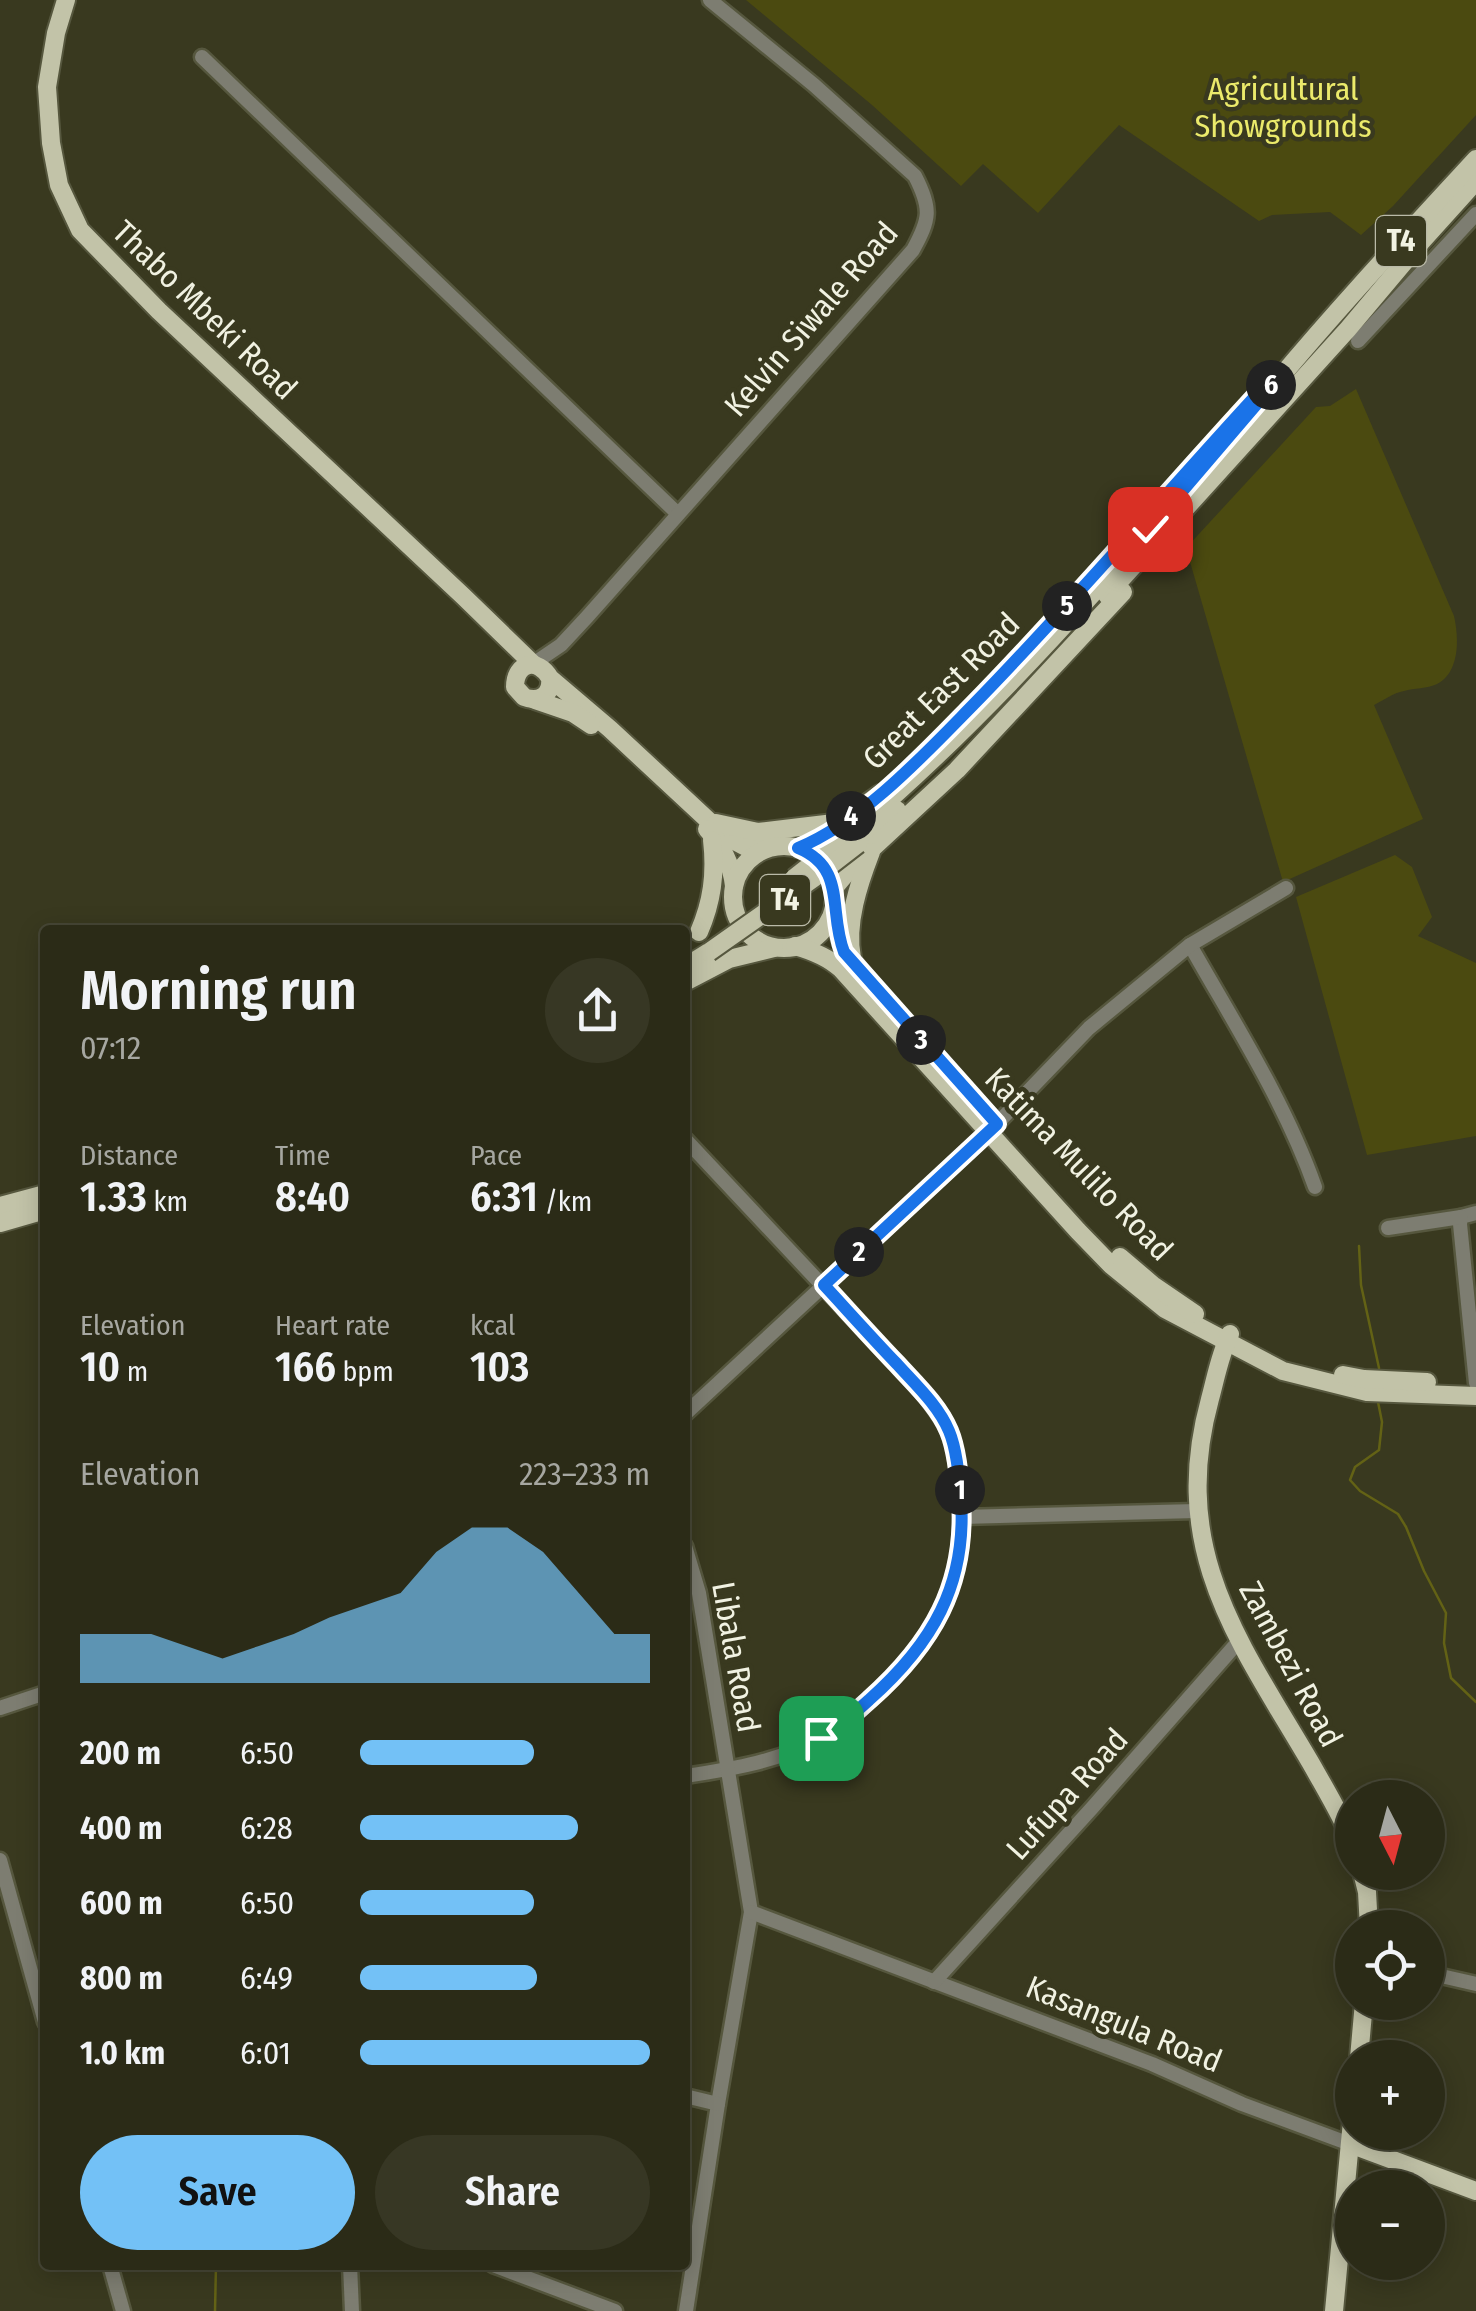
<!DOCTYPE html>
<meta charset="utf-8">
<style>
body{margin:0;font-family:"Fira Sans Condensed",sans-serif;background:#373724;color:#f1f3f6;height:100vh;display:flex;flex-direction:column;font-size:38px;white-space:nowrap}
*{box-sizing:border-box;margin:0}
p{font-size:32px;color:#a6a7a1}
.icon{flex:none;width:55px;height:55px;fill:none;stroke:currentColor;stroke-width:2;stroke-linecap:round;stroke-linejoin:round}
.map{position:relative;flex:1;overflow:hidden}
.sheet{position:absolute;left:40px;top:925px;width:650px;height:1345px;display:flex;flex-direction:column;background:#2b2b17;border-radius:10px;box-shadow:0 5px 25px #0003,0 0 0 2px #474736}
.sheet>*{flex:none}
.needle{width:65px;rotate:174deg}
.controls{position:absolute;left:1335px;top:1780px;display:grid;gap:20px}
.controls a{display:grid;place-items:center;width:110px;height:110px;border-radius:50%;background:#2b2b17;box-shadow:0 5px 25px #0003,0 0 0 2px #474736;font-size:50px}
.pin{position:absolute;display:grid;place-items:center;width:85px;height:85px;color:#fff;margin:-42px;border-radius:20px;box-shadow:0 5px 15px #0006}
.km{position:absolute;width:50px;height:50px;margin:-25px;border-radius:50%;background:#222;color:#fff;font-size:28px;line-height:50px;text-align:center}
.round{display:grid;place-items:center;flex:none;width:105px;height:105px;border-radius:52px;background:#373724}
.headline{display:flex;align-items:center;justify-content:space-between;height:170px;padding:0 40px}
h1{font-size:55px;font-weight:600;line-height:75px}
.stats{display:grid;grid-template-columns:repeat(3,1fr);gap:15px;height:170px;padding:10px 40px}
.stats div{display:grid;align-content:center}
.stats b{font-size:42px;font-weight:600}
.stats small{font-size:28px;font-weight:400}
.stats p{font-size:28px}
.chart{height:280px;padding:20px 40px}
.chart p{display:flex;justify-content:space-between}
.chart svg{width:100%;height:180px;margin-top:10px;fill:#73c1f6;opacity:.7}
.cta{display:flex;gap:20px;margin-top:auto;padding:20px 40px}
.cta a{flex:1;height:115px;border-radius:60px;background:#73c1f6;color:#111;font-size:40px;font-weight:600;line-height:115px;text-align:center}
.cta a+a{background:#373724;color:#f1f3f6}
ul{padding:0 40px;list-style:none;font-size:32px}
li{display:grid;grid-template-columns:160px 120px 1fr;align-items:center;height:75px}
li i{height:25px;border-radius:12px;background:#73c1f6}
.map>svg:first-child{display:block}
</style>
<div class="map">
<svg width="1476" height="2311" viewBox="0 0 1476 2311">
<rect width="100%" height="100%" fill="#39391f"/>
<g fill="#4b4a10">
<polygon points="746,0 1476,0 1476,115 1393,206 1361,235 1330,212 1272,215 1259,221 1119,125 1038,213 983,164 961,186 872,105"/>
<path d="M1356,389L1454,616C1459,638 1460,672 1437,684C1427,689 1414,688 1404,691C1393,693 1384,700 1374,705L1423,819L1283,882L1186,548L1316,407L1330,406Z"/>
<polygon points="1395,855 1412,867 1432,917 1418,936 1476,963 1476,1136 1367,1155 1296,897"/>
</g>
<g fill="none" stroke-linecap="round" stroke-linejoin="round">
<g stroke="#636215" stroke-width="2.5">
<polyline points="1359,1246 1361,1285 1379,1368"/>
<polyline points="1378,1402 1382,1422 1379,1450 1355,1467 1350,1480 1360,1491 1398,1514 1406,1527 1424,1571 1446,1613 1444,1643 1451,1678 1476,1702"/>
<polyline points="215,2311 216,2265"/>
</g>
<defs>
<g id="minor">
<polyline points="202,57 677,513"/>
<polyline points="1358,341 1476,214"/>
<path d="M533,664L561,645L587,617L913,250C930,219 932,209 915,176L814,85L710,0"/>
<path d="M1190,945C1234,1023 1285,1102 1315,1187"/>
<path d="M685,1139L926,1396C933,1407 942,1417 947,1428C956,1447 959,1475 961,1496C967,1582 935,1642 872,1698C857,1711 842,1726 824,1736C783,1761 732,1769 685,1776"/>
<polyline points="1476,1213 1461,1217 1460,1224 1476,1383"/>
<polyline points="1388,1228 1461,1217"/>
<polyline points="685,1414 989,1132 1089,1028 1190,945 1286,888"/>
<polyline points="962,1517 1197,1511"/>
<polyline points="685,1546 699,1593 751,1912 718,2104 686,2311"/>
<polyline points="0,1708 45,1693"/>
<polyline points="0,1860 45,2022"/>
<polyline points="751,1912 1152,2064 1242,2104 1350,2144"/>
<polyline points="1428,1973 1476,1984"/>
<polyline points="934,1982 1092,1808 1239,1641"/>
<polyline points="685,2096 718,2104"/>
<polyline points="110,2265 123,2311"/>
<polyline points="350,2265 352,2311"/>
<polyline points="493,2265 615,2311"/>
</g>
<g id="major">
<polyline points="66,0 56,33 47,87 51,143 59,185 80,230 159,311 463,596 533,664"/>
<polyline points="1107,595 1348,329 1422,241 1476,181"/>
<path d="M550,678C552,695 539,703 524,697L515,687C515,662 538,657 550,678L610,729L725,836L746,847H772"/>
<polyline points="535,700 573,713 591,725"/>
<polyline points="716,823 758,832 834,823"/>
<path d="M707,829C721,844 732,865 734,886"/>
<path d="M850,834C1007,701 1139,542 1273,386C1338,308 1407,234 1476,159"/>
<polyline points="858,844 897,810"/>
<circle cx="784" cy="897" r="51"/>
<polyline points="797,848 820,837 880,794"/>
<polyline points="834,888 850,869 957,770 1123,592"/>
<path d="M834,905C839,951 848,958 877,991"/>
<path d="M699,932C712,902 716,874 712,840"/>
<path d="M795,946C813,951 828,957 841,969L1078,1231L1111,1265L1165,1309L1283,1371L1367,1392L1476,1396"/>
<path d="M852,958C845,924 859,883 871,852"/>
<polyline points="685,967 709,952"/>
<polyline points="685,982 729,959 774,948"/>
<polyline points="0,1206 45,1194"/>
<polyline points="0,1223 45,1210"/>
<polyline points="1120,1257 1154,1286 1195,1314"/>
<path d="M1230,1334C1220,1354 1216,1377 1210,1399C1168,1552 1240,1642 1313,1767C1327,1792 1341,1815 1352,1841"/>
<polyline points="1343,1375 1364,1379 1427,1382"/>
<polyline points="1362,1872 1367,1892 1369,1928"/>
<polyline points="1359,2058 1364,2002"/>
<polyline points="1350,2144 1476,2191"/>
<polyline points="1334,2311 1352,2121"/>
</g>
</defs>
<use href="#minor" stroke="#56573e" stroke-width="19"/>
<use href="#major" stroke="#56573e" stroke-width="22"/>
<use href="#minor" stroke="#7d7d71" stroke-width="14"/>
<use href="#major" stroke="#c2c3a8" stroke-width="18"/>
<defs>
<g id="major-bridge">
<polyline points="794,878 850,834"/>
<polyline points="709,952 814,878 858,844"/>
</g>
</defs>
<use href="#major-bridge" stroke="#56573e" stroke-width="22" stroke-linecap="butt"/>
<use href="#major-bridge" stroke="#c2c3a8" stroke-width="18"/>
</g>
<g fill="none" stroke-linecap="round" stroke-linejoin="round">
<defs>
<path id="route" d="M821,1738C839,1727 854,1714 869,1700C932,1644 967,1585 961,1499C959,1478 957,1450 949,1431C938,1405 915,1384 897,1364C872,1338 848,1311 824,1285L997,1124L844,952C828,911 847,868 798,848C863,821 924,755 973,705C1072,604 1164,495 1260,391L1274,384L1150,529"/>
</defs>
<use href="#route" stroke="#fff" stroke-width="20"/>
<use href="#route" stroke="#1a73e8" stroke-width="12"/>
</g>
<g text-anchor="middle" stroke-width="9" stroke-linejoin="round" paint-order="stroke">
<g fill="#39391f" stroke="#babaa8" stroke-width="2.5">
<rect x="1376" y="216" width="50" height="50" rx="8"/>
<rect x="760" y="875" width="50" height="50" rx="8"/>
</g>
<g font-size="30" font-weight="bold" fill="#f1f2e2">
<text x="1401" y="251">T4</text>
<text x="785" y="910">T4</text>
</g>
<g font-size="32" fill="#ebea6b" stroke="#39391f">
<text x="1283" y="100">Agricultural<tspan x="1283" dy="37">Showgrounds</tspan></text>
</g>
<g font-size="32" fill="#f1f2e2" stroke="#39391f">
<text transform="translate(205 310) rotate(44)" y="11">Thabo Mbeki Road</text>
<text transform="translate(811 319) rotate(-49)" y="11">Kelvin Siwale Road</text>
<text transform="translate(941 691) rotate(-45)" y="11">Great East Road</text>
<text transform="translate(1079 1164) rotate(46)" y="11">Katima Mulilo Road</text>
<text transform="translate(736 1657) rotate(80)" y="11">Libala Road</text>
<text transform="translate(1291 1664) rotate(62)" y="11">Zambezi Road</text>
<text transform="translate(1067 1794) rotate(-48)" y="11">Lufupa Road</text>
<text transform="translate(1124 2024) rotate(22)" y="11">Kasangula Road</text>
</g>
</g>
</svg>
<div class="controls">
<a><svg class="needle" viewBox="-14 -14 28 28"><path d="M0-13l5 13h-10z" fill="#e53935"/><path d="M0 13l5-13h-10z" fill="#a6a7a1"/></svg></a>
<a><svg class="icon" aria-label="locate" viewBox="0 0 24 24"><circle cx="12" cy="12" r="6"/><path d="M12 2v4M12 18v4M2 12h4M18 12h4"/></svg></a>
<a>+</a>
<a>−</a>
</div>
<div class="pin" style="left:821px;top:1738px;background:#1e9e55"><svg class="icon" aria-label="arrive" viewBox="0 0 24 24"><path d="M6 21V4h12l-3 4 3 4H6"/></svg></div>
<div class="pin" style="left:1150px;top:529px;background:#d93025"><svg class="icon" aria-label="check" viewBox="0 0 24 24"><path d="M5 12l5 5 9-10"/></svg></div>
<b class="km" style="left:960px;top:1490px">1</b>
<b class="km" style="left:859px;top:1252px">2</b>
<b class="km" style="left:921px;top:1040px">3</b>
<b class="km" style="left:851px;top:816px">4</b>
<b class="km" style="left:1067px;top:606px">5</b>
<b class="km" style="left:1271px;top:385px">6</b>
<section class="sheet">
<div class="headline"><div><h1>Morning run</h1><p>07:12</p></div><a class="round"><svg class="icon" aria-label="share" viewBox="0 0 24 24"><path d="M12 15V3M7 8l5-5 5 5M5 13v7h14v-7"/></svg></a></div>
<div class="stats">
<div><p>Distance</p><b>1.33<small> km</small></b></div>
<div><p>Time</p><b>8:40</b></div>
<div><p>Pace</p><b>6:31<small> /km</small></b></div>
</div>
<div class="stats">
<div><p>Elevation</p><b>10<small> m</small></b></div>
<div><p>Heart rate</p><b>166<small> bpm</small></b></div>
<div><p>kcal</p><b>103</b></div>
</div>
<div class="chart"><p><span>Elevation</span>223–233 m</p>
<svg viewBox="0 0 160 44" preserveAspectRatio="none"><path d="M0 44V32L10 32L20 32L30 35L40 38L50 35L60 32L70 28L80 25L90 22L100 12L110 6L120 6L130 12L140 22L150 32L160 32V44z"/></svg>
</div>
<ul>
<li><b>200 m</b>6:50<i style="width:60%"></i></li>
<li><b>400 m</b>6:28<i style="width:75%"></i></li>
<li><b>600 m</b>6:50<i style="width:60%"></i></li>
<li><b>800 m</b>6:49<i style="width:61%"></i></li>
<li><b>1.0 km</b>6:01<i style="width:100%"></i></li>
</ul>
<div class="cta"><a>Save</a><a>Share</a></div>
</section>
</div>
